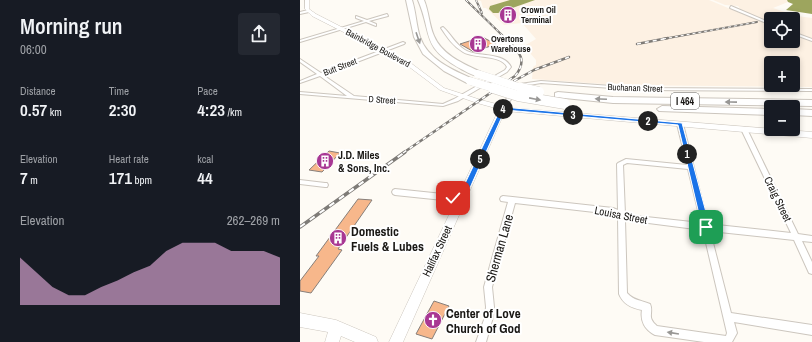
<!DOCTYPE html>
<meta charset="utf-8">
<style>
body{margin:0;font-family:"Archivo Narrow",sans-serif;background:#242831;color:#f1f3f6;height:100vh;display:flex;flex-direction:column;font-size:15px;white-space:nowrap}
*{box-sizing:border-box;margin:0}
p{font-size:13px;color:#9ea1a6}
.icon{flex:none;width:22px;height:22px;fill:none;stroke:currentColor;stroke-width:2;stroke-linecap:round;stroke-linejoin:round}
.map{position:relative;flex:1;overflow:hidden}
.panel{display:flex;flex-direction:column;background:#171b24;width:300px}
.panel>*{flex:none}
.controls{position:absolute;left:464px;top:12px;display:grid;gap:8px}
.controls a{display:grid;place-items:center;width:36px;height:36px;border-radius:4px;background:#171b24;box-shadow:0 2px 6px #0003;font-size:20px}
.pin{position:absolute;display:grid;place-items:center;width:34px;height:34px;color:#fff;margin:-17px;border-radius:8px;box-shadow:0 2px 6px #0006}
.km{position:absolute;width:20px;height:20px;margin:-10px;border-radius:50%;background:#222;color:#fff;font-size:11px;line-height:20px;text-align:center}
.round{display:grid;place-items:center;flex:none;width:42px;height:42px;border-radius:4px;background:#242831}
.overview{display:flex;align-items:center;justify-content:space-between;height:68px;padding:0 20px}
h1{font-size:22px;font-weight:600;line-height:30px}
.stats{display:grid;grid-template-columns:repeat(3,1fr);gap:6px;height:68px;padding:4px 20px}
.stats div{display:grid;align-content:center}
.stats b{font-size:17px;font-weight:600}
.stats small{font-size:11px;font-weight:400}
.stats p{font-size:11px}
.chart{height:112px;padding:8px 20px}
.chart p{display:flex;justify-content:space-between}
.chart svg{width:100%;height:72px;margin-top:4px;fill:#d09ec9;opacity:.7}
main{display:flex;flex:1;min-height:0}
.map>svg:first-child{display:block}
</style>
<main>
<section class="panel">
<div class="overview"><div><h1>Morning run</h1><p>06:00</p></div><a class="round"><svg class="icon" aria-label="share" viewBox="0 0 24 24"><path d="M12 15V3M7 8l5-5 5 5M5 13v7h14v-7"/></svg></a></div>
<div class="stats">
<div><p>Distance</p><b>0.57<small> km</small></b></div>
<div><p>Time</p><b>2:30</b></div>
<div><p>Pace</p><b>4:23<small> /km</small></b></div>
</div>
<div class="stats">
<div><p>Elevation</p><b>7<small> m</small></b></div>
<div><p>Heart rate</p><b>171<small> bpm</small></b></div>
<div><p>kcal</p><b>44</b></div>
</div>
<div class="chart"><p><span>Elevation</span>262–269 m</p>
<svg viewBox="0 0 160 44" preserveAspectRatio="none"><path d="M0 44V15L10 24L20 33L30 38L40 38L50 33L60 29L70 24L80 20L90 11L100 6L110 6L120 6L130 11L140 11L150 11L160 15V44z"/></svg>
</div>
</section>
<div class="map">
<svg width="512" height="342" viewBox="0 0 512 342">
<rect width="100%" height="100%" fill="#fefbf5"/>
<g fill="#fdf1e3" fill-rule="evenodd">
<path d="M174,0H409L471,26V41H493V35L512,42V87L316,85L232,79L233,67L236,65V60L224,46L236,39L222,23L204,25L186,8H183L181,1ZM471,63H493V85H471Z"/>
<polygon points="413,0 487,0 488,2 473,8 488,13 491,19 471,19 471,22 441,10 438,6 425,5"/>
<polygon points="497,16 512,18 512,39 498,33 494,17"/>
</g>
<g fill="#9da55e">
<polygon points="210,0 235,0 198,13 193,13 189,9 190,6"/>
<polygon points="487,0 512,0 512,14 486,10 493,4 488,2"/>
</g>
<g fill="#f7b78b" stroke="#877f7a">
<polygon points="182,37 196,44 174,52 160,44"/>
<polygon points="29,151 40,153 22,172 9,170"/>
<polygon points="58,199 72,200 38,249 42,250 11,293 0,291 0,281 19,256 16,256"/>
<polygon points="134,301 149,306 132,339 116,334"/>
</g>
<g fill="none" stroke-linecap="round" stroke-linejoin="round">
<defs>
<g id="street">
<polygon points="431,6 471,23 471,25 430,8"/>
<polygon points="8,10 9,12 0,14 0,12"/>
<polygon points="87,14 88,16 69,21 76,24 76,26 66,22 0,42 0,40 64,21 56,18 56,16 67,20"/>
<path d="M143,27C151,34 155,44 165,50C178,58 203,51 211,67L207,72L158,101L143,106L0,94V92L47,96L20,76L0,83V81L17,74L0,62V59L21,73L103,42L105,43L104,44L23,75L54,96L143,104L154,99L205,70L207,67C201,54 174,59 163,52C153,46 147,37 141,28Z"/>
<polygon points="493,32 512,39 512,41 493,34"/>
<polygon points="241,81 340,88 512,89 512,91 340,90 241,83 223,86 215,93 205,109 201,109 201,108 211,91 220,84"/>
<path d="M380,122L383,124L408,224L491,233L441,129L444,127L447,129L498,234L512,236V242L502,241L512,262V274L509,273L494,240L410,231L431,313L512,325V335L434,322L437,333L432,342H404L355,335C345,330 340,321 342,310C331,308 323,304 319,294L318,217L312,214L215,203L192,287L194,307L193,317L186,342H176L185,317L186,307L184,287L208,202L201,201L200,199L201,197L203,196L313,208L318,210L317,164L318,163L326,159L387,165L377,124ZM327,163L388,169L401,223L328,215L325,214L323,165ZM325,220L403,230L427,333L426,336L357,326C346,317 354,313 350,304C341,300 334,301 327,293Z"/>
<polygon points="0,180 25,183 27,183 28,185 27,187 25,187 0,184"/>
<polygon points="95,189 162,196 164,197 165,199 164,201 162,202 95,195 93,194 92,192 93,190"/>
</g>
<g id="secondary">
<polygon points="5,0 9,0 9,9 16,14 108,61 144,88 181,100 212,108 512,132 512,138 205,111 103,342 89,342 199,109 177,103 140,90 104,63 12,16 5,9"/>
<polygon points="0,313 36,320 76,337 78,342 55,342 41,336 39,342 25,342 28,332 0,327"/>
</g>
<g id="highway">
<path d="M106,0H112C116,12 116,25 120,37C128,60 153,70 173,79V83H167L144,71L123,54L114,37Z"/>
<path d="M118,0H124C129,12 129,25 134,36C142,55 164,64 181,72V76C174,77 167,72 161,69C120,46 133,35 118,0Z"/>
<polygon points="258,92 313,97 512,100 512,106 313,103 255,97 255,93"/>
<polygon points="362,106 471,109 471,115 359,111 357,109"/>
<polygon points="493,109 512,110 512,116 493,115"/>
</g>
</defs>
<use href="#street" stroke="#ccc6be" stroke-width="2"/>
<use href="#secondary" stroke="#ccc6be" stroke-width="1"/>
<use href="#highway" stroke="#ccc6be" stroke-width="2"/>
<use href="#street" fill="#fff" fill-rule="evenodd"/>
<use href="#secondary" fill="#fff" fill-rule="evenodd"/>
<use href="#highway" fill="#fff" fill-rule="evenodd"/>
<defs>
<g id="rail-far2">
<polyline points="166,0 206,39"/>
<polyline points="176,0 182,13"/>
<polyline points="363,39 457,22"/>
</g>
<g id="rail-far1">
<polyline points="337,44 368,38"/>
<polyline points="214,81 234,70 269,57"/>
<path d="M103,153L215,76C229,59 218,51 205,38"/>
</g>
<polyline id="rail" points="0,227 105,152"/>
</defs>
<use href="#rail-far2" stroke="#7e7b77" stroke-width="2"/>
<use href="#rail-far1" stroke="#7e7b77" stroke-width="2.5"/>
<use href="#rail" stroke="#7e7b77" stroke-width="3.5"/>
<use href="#rail-far2" stroke="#fff" stroke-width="1" stroke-dasharray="3" stroke-linecap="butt"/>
<use href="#rail-far1" stroke="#fff" stroke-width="1.5" stroke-dasharray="4" stroke-linecap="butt"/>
<use href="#rail" stroke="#fff" stroke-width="2" stroke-dasharray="6" stroke-linecap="butt"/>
<defs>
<g id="highway-bridge-far1">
<polyline points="178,74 225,89"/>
<polyline points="170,81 196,89"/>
</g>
<g id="highway-bridge">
<polyline points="193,88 218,96 265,104"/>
<polyline points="221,88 239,92"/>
</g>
</defs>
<use href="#highway-bridge-far1" stroke="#ccc6be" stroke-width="8" stroke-linecap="butt"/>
<use href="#highway-bridge" stroke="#ccc6be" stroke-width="11" stroke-linecap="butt"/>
<use href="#highway-bridge-far1" stroke="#fff" stroke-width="8"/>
<use href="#highway-bridge" stroke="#fff" stroke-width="10"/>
</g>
<defs><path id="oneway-solid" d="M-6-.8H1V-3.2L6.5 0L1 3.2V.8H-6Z"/></defs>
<g fill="#989795">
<use href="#oneway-solid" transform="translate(118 38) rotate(71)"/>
<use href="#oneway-solid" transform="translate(235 99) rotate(11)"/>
<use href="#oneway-solid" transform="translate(301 99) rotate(-177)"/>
<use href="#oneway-solid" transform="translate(431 102) rotate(-179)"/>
<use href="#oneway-solid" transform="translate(373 333) rotate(-171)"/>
</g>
<polygon fill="#1a73e8" stroke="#fff" points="203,107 382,123 410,227 409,230 404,230 402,227 378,125 205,110 164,201 151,200 151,196 159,196 201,108"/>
<defs>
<symbol id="building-disc" viewBox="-11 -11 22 22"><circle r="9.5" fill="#a83793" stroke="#fff"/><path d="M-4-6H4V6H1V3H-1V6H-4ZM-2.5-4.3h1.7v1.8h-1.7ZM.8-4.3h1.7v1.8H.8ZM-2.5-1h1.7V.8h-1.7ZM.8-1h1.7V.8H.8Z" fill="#fff"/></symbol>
<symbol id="church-disc" viewBox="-11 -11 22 22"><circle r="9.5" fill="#a83793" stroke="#fff"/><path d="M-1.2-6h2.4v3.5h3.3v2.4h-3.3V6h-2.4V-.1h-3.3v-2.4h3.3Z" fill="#fff"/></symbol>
</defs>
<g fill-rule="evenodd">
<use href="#building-disc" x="198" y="5" width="20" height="20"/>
<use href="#building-disc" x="168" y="34" width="20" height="20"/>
<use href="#building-disc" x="15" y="151" width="20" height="20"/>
<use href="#building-disc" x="28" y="228" width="20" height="20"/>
<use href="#church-disc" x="123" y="310" width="20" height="20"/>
</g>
<g text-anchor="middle" stroke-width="4" stroke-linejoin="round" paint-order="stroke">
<g font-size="9" font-weight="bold" fill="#191714" stroke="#fff" text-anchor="start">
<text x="221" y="13">Crown Oil<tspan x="221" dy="10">Terminal</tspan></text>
<text x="191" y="42">Overtons<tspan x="191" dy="10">Warehouse</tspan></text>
</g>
<g font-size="9" fill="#191714" stroke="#fff">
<text transform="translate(78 48) rotate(28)" y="3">Bainbridge Boulevard</text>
<text transform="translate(40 67) rotate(-21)" y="3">Butt Street</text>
<text transform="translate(335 88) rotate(2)" y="3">Buchanan Street</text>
<text transform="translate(82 100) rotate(4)" y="3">D Street</text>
</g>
<rect fill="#fff" stroke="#5e5d5a" stroke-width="1" x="371" y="93" width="28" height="16" rx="3"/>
<g font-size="10" font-weight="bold" fill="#191714">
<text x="385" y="105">I 464</text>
</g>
<g font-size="11" font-weight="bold" fill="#191714" stroke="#fff" text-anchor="start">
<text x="38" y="159">J.D. Miles<tspan x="38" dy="13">&amp; Sons, Inc.</tspan></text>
</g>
<g font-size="11" fill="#191714" stroke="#fff">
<text transform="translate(478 199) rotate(64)" y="4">Craig Street</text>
<text transform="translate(321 215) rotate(11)" y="4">Louisa Street</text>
<text transform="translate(137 251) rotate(-65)" y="4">Halifax Street</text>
</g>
<g font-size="13" font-weight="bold" fill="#191714" stroke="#fff" text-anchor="start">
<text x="51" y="236">Domestic<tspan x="51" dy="15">Fuels &amp; Lubes</tspan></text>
<text x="146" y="318">Center of Love<tspan x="146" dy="15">Church of God</tspan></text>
</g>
<g font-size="13" fill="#191714" stroke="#fff">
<text transform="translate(199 248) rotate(-74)" y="5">Sherman Lane</text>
</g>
</g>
</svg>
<div class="controls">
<a><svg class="icon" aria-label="locate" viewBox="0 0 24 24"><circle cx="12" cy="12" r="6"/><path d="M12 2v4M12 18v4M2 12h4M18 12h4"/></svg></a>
<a>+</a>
<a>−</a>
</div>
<div class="pin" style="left:406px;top:227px;background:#1e9e55"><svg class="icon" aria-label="arrive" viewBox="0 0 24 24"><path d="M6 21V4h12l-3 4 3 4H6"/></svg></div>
<div class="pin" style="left:153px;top:198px;background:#d93025"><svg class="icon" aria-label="check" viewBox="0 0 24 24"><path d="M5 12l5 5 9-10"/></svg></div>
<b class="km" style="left:387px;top:154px">1</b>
<b class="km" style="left:348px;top:121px">2</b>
<b class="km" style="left:273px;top:115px">3</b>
<b class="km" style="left:203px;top:109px">4</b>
<b class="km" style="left:180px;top:159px">5</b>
</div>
</main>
